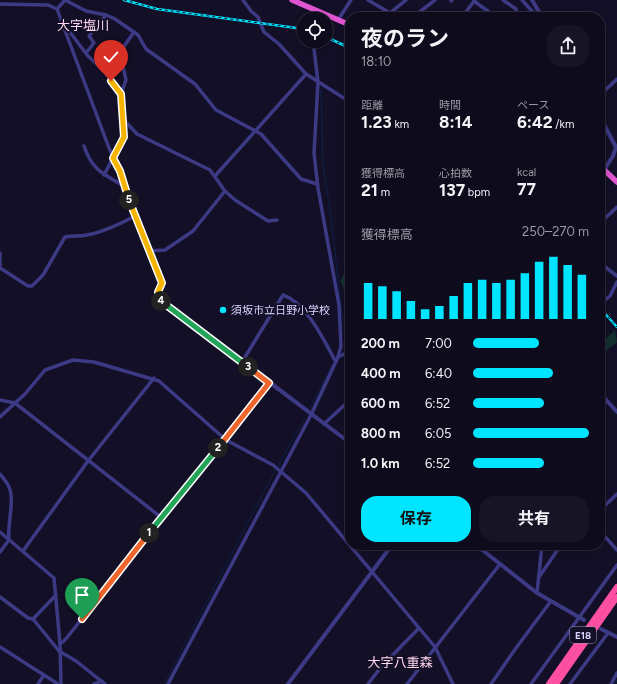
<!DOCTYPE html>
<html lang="ja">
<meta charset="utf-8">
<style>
body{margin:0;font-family:Figtree,"Noto Sans JP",sans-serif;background:#171425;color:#f1f3f6;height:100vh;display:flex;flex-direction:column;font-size:15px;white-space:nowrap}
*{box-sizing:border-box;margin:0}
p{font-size:13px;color:#9b9ba3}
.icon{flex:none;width:22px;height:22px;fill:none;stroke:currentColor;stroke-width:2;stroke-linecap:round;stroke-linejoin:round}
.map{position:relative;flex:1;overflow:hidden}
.details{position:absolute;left:345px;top:12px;width:260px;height:538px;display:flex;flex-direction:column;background:#0e0b1c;border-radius:16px;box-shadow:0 2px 6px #0003,0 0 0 1px #2e2b3b}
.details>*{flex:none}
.fabs{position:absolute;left:297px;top:12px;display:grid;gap:8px}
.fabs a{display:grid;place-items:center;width:36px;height:36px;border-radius:50%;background:#0e0b1c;box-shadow:0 2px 6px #0003,0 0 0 1px #2e2b3b;font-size:20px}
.pin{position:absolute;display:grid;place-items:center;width:34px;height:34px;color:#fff;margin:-41px -17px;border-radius:50% 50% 50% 0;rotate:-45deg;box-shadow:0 0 4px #0007}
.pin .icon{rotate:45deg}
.km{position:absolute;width:20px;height:20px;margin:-10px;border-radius:50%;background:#222;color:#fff;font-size:11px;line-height:20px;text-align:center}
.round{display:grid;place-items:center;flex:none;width:42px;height:42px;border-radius:16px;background:#171425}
.headline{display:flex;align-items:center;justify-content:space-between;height:68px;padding:0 16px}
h1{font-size:22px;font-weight:700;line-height:30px}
.stats{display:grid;grid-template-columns:repeat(3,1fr);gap:6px;height:68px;padding:4px 16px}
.stats div{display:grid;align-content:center}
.stats b{font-size:17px;font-weight:700}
.stats small{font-size:11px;font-weight:400}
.stats p{font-size:11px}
.chart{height:112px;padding:8px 16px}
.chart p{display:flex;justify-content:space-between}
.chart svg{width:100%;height:72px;margin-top:4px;stroke:#00e5ff;stroke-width:6}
.action{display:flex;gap:8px;margin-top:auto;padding:8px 16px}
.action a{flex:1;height:46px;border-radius:16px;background:#00e5ff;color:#111;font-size:16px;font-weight:700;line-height:46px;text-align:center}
.action a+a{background:#171425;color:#f1f3f6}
ul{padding:0 16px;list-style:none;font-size:13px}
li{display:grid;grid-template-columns:64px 48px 1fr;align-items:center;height:30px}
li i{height:10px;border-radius:5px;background:#00e5ff}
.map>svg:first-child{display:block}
</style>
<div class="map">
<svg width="617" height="684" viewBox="0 0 617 684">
<rect width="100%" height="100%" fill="#130f26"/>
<g fill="#12302f">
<polygon points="350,269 350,302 340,281 345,272"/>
<polygon points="615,330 617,342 606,351 600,344"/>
</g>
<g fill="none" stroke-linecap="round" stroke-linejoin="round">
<g stroke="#0c2248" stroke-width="1">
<polyline points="321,91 323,164 331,217 342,314 342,335"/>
<polyline points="310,408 333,363"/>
<polyline points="278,466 305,418"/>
<polyline points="164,684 276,469"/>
<polyline points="615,684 617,680"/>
</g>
<g stroke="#3d3a85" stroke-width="3.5">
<polyline points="65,0 86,11 106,15 115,19 138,35 146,49 195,84 216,110 261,134 301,179 317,184"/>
<polyline points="243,0 251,11 258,17 264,32 279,44 306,74 350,102"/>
<polyline points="368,0 390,13 406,0"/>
<polyline points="503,0 516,9 517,17"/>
<polyline points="522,0 532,11 529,17"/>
<polyline points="451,1 452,0"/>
<polyline points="474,1 496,17"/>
<polyline points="0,4 48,5 57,9 109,148 120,171"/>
<polyline points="57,9 65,0"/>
<polyline points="390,13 398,17"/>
<polyline points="413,17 435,0"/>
<polyline points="462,17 475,0"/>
<polyline points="319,19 320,12"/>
<polyline points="338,20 351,0"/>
<polyline points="65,30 69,31 88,56 104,71 121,94 122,118 137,134 210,170 225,191 235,200 268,221 277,220"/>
<polyline points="86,53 94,43 89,36 106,15"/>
<polyline points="121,94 126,80 120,52 134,32"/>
<polyline points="600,95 617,79"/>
<path d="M84,146C92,170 103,174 124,186"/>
<polyline points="104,175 124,137 122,119"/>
<polyline points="215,176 306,74"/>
<polyline points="600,223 617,207"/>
<polyline points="148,251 165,250 193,231 225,191"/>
<polyline points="0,253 0,266"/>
<polyline points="600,263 617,276"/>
<path d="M0,268L28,286H32L43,275L65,237C73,235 79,237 87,235C104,232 120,224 135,216"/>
<polyline points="600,304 610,296 617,282"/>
<polyline points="338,357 350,351"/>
<path d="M242,362L283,295C307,303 324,341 336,362"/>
<polyline points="0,400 15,403 162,518"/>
<polyline points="0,417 25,394 45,370 73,360 94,362 159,381 226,440 273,465 306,493 435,647 453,684"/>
<polyline points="324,424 350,400"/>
<path d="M0,474C3,478 7,482 9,487C15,500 7,525 9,540L0,552"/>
<polyline points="600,510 617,494"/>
<polyline points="600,531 617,550"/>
<polyline points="0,532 54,578 60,644 61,684"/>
<polyline points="23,551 88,461 154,378"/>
<polyline points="539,577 561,545"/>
<polyline points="537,593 542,545"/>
<polyline points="0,597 28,618 33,619 59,651 76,661 105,684"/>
<polyline points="33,619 56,595"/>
<polyline points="60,644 65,640 269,383"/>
<polyline points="0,647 58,684"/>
<polyline points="38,684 44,675"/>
<polyline points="94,684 102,681"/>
<polyline points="168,684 311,415 338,357 341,346 339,305 318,188 314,153 318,82 314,49 316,41"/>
<polyline points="368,684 381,667 419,628"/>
<polyline points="407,684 500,564"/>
<polyline points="491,684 516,648 551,601"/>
<polyline points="531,684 617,565"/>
<polyline points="570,684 608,633"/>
<polyline points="611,684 617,673"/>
</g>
<g stroke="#3d3a85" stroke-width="4">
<polyline points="532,0 542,17"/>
<polyline points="600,117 616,147 613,156 604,170"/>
<polyline points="120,171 135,216 162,283 158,292 159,299 350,443"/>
<polyline points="600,393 617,412"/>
<polyline points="476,545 537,593 584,620"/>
<polyline points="601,629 617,637"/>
<polyline points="288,684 392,545"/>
</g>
<g stroke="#e055d1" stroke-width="5.5">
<polyline points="292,0 350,25"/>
<polyline points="600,166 617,182"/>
</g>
<g stroke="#ff4fa3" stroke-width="6">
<polyline points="549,684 617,587"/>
<polyline points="556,684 617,597"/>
</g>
<defs>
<g id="rail">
<polyline points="124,0 157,9 304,29"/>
<polyline points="326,37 350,48"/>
<polyline points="600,308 617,327"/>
</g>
</defs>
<use href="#rail" stroke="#00e5ff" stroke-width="2.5"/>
<use href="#rail" stroke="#130f26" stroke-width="1" stroke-dasharray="3" stroke-linecap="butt"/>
</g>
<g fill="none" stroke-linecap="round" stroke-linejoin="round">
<defs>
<polyline id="split-1" points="82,619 149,533"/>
<polyline id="split-2" points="149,533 218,448"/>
<polyline id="split-3" points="218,448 269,383 248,367"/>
<polyline id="split-4" points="161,301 248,367"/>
<polyline id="split-5" points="129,200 162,283 158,292 159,299 161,301"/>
<polyline id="split-6" points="111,81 121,94 124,137 113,158 120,171 129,200"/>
</defs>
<use href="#split-1" stroke="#fff" stroke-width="8"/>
<use href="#split-2" stroke="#fff" stroke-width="8"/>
<use href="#split-3" stroke="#fff" stroke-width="8"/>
<use href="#split-4" stroke="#fff" stroke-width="8"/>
<use href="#split-5" stroke="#fff" stroke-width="8"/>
<use href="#split-6" stroke="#fff" stroke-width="8"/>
<use href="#split-1" stroke="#f0652b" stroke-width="5"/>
<use href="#split-2" stroke="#22a559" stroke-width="5"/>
<use href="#split-3" stroke="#f0652b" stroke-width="5"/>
<use href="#split-4" stroke="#22a559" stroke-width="5"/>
<use href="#split-5" stroke="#f5b400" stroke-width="5"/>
<use href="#split-6" stroke="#f5b400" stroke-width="5"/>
</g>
<circle fill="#00e5ff" stroke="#130f26" stroke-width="1.5" cx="223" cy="310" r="4"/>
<g text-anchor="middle" stroke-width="4" stroke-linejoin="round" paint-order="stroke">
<rect fill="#130f26" stroke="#9e99be" stroke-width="1" x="570" y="627" width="26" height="16" rx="3"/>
<g font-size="10" font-weight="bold" fill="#d9d4ff">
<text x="583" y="639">E18</text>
</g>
<g font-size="11" fill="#d9d4ff" stroke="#130f26" text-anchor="start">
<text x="231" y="314">須坂市立日野小学校</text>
</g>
<g font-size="13" fill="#ffd6f0" stroke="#130f26">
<text x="83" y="30">大字塩川</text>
<text x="400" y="667">大字八重森</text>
</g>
</g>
</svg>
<div class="fabs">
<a><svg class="icon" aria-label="locate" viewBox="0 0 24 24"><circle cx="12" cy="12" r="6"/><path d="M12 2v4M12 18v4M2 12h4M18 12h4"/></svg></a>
</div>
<div class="pin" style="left:82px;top:619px;background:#1e9e55"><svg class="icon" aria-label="arrive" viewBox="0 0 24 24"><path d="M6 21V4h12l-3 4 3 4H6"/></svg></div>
<div class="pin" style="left:111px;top:81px;background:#d93025"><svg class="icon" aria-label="check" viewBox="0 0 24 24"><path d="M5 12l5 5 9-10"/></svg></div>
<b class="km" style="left:149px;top:533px">1</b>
<b class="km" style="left:218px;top:448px">2</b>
<b class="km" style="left:248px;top:367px">3</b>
<b class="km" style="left:161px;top:301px">4</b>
<b class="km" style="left:129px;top:200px">5</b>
<section class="details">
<div class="headline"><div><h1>夜のラン</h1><p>18:10</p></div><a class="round"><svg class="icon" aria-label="share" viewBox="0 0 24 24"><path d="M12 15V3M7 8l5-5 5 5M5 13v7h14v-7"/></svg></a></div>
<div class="stats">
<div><p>距離</p><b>1.23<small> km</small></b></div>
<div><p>時間</p><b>8:14</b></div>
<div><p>ペース</p><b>6:42<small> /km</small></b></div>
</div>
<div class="stats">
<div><p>獲得標高</p><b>21<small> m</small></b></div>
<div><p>心拍数</p><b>137<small> bpm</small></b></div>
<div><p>kcal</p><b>77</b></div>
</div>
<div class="chart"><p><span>獲得標高</span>250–270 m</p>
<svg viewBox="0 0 160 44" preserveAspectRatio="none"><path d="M5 44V22M15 44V24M25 44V27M35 44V33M45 44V38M55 44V36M65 44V30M75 44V22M85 44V20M95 44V22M105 44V20M115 44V16M125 44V9M135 44V6M145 44V11M155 44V17"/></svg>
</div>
<ul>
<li><b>200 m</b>7:00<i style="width:57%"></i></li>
<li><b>400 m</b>6:40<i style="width:69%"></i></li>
<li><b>600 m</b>6:52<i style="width:61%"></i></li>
<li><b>800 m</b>6:05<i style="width:100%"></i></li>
<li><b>1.0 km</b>6:52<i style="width:61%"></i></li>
</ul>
<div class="action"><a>保存</a><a>共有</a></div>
</section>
</div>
